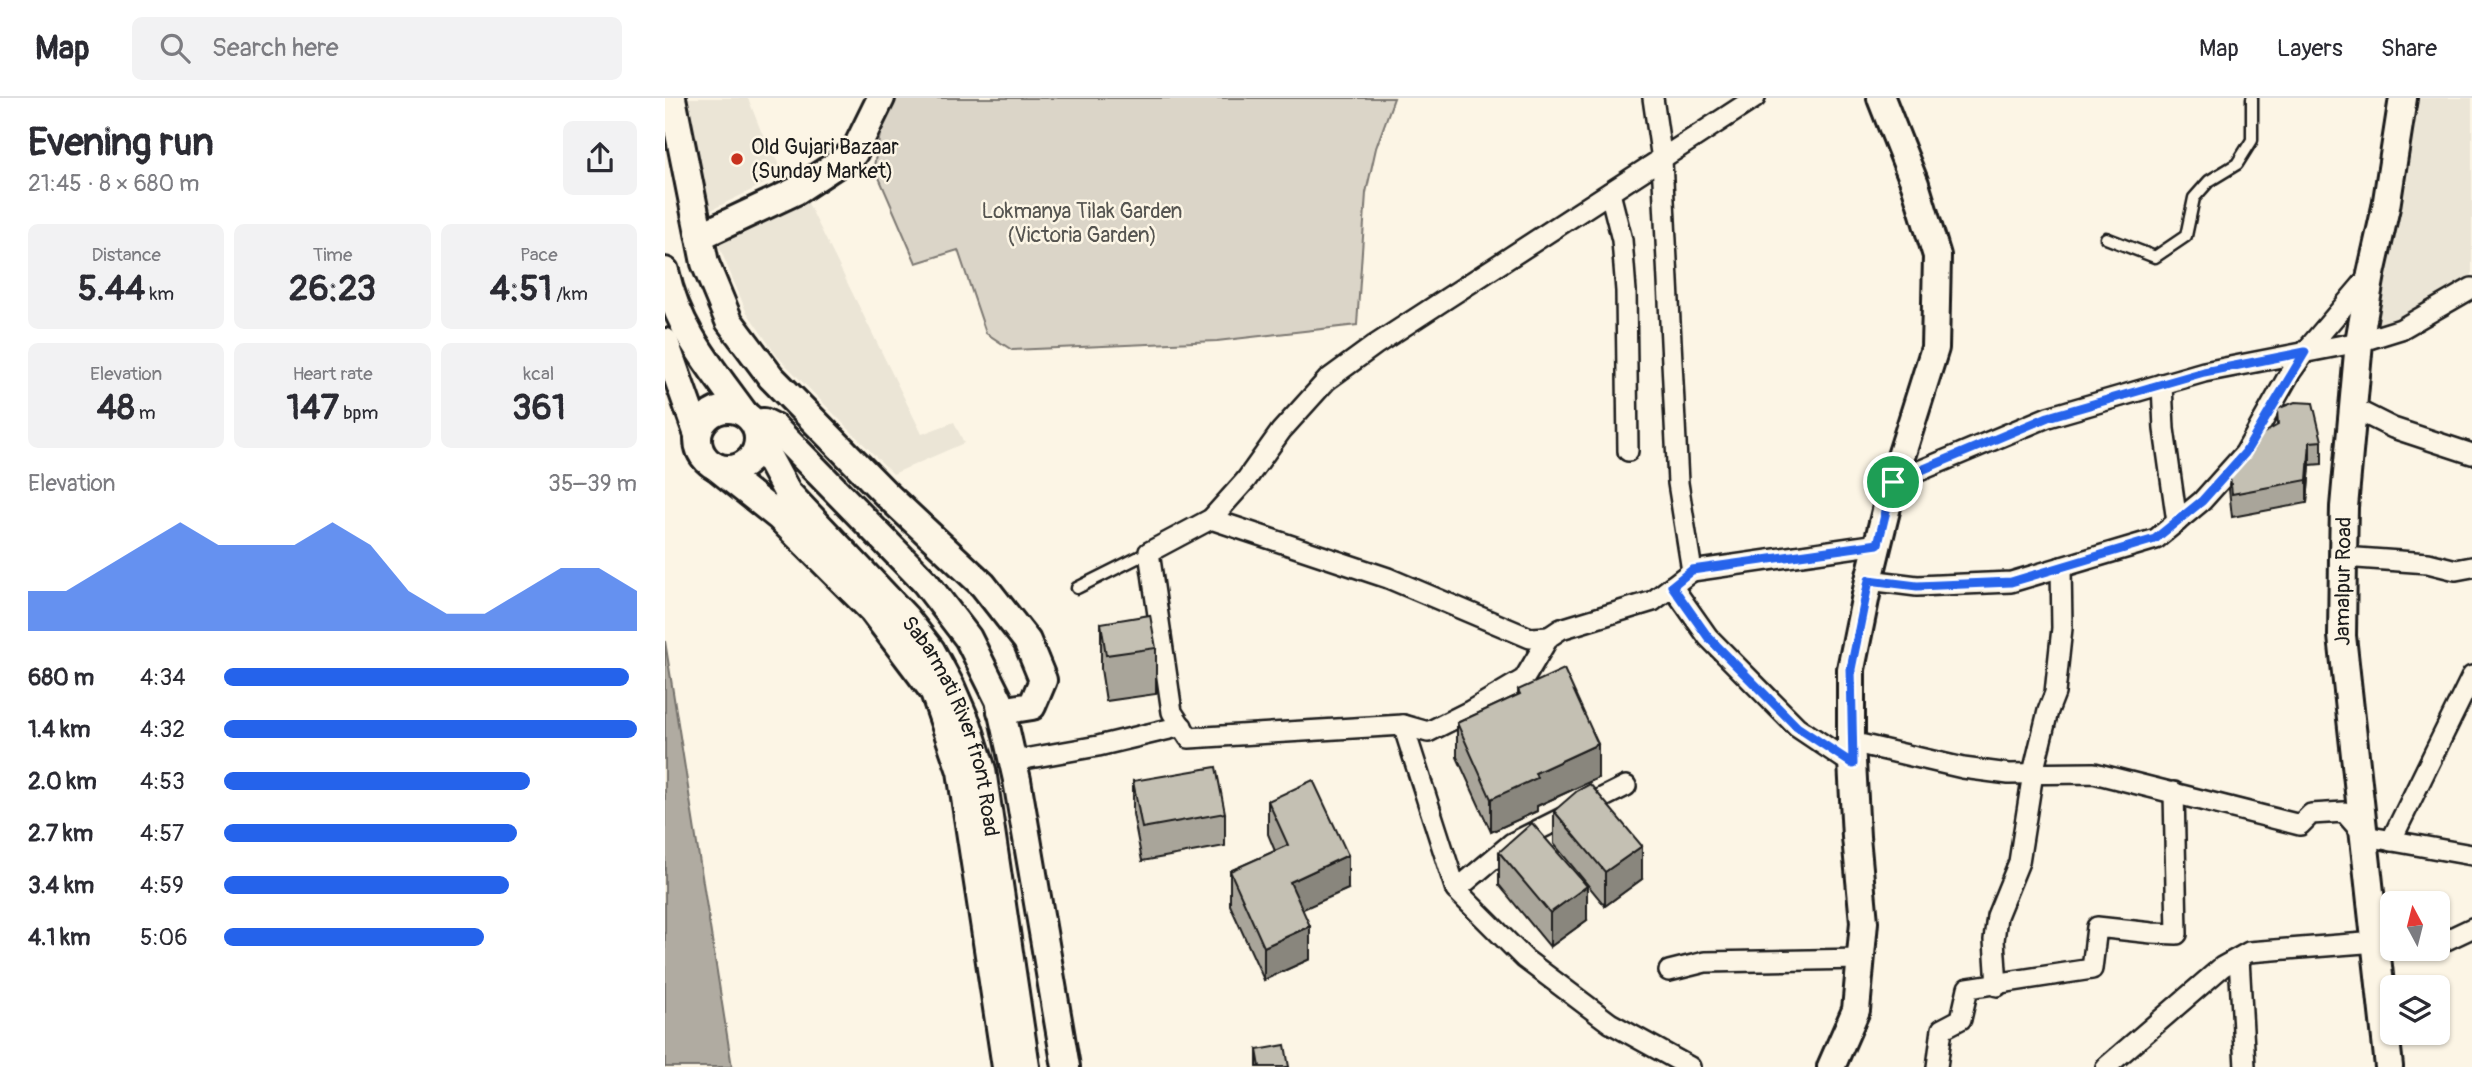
<!DOCTYPE html>
<meta charset="utf-8">
<style>
body{margin:0;font-family:Pangolin,sans-serif;background:#f2f2f3;color:#2b2b33;height:100vh;display:flex;flex-direction:column;font-size:26px;white-space:nowrap}
*{box-sizing:border-box;margin:0}
p{font-size:23px;color:#7c7c81}
.icon{flex:none;width:38px;height:38px;fill:none;stroke:currentColor;stroke-width:2;stroke-linecap:round;stroke-linejoin:round}
.map{position:relative;flex:1;overflow:hidden}
.panel{display:flex;flex-direction:column;background:#fff;width:665px}
.panel>*{flex:none}
.needle{width:46px;rotate:353deg}
.tools{position:absolute;left:1715px;top:793px;display:grid;gap:14px}
.tools a{display:grid;place-items:center;width:70px;height:70px;border-radius:10px;background:#fff;box-shadow:0 2px 5px #0004;font-size:35px}
.pin{position:absolute;display:grid;place-items:center;width:60px;height:60px;color:#fff;margin:-30px;border:4px solid #fff;border-radius:50%;box-shadow:0 2px 7px #0007}
.round{display:grid;place-items:center;flex:none;width:74px;height:74px;border-radius:10px;background:#f2f2f3}
.head{display:flex;align-items:center;justify-content:space-between;height:119px;padding:0 28px}
h1{font-size:38px;font-weight:700;line-height:52px}
.figures{display:grid;grid-template-columns:repeat(3,1fr);gap:10px;height:119px;padding:7px 28px}
.figures div{display:grid;align-content:center;border-radius:10px;background:#f2f2f3;text-align:center}
.figures b{font-size:35px;font-weight:700}
.figures small{font-size:19px;font-weight:400}
.figures p{font-size:19px}
.chart{height:196px;padding:14px 28px}
.chart p{display:flex;justify-content:space-between}
.chart svg{width:100%;height:126px;margin-top:7px;fill:#2563eb;opacity:.7}
ul{padding:0 28px;list-style:none;font-size:23px}
li{display:grid;grid-template-columns:112px 84px 1fr;align-items:center;height:52px}
li i{height:18px;border-radius:9px;background:#2563eb}
header{display:flex;align-items:center;gap:42px;box-sizing:border-box;height:98px;padding:0 35px;background:#fff;border-bottom:2px solid #e1e1e2}
header strong{font-size:33px}
nav{display:flex;gap:38px;margin-inline-start:auto;font-size:24px}
.search{width:490px;height:63px;background:#f2f2f3;display:flex;align-items:center;gap:18px;box-sizing:border-box;padding:0 24px;border-radius:10px;color:#7c7c81;font-size:26px}
main{display:flex;flex:1;min-height:0}
.map>svg:first-child{display:block}
</style>
<header>
<strong>Map</strong>
<div class="search"><svg class="icon" aria-label="search" viewBox="0 0 24 24"><circle cx="10" cy="10" r="6"/><path d="M15 15l6 6"/></svg>Search here</div>
<nav><a>Map</a><a>Layers</a><a>Share</a></nav>
</header>
<main>
<section class="panel">
<div class="head"><div><h1>Evening run</h1><p>21:45 · 8 × 680 m</p></div><a class="round"><svg class="icon" aria-label="share" viewBox="0 0 24 24"><path d="M12 15V3M7 8l5-5 5 5M5 13v7h14v-7"/></svg></a></div>
<div class="figures">
<div><p>Distance</p><b>5.44<small> km</small></b></div>
<div><p>Time</p><b>26:23</b></div>
<div><p>Pace</p><b>4:51<small> /km</small></b></div>
</div>
<div class="figures">
<div><p>Elevation</p><b>48<small> m</small></b></div>
<div><p>Heart rate</p><b>147<small> bpm</small></b></div>
<div><p>kcal</p><b>361</b></div>
</div>
<div class="chart"><p><span>Elevation</span>35–39 m</p>
<svg viewBox="0 0 160 44" preserveAspectRatio="none"><path d="M0 44V30L10 30L20 22L30 14L40 6L50 14L60 14L70 14L80 6L90 14L100 30L110 38L120 38L130 30L140 22L150 22L160 30V44z"/></svg>
</div>
<ul>
<li><b>680 m</b>4:34<i style="width:98%"></i></li>
<li><b>1.4 km</b>4:32<i style="width:100%"></i></li>
<li><b>2.0 km</b>4:53<i style="width:74%"></i></li>
<li><b>2.7 km</b>4:57<i style="width:71%"></i></li>
<li><b>3.4 km</b>4:59<i style="width:69%"></i></li>
<li><b>4.1 km</b>5:06<i style="width:63%"></i></li>
</ul>
</section>
<div class="map">
<svg width="1807" height="969" viewBox="0 0 1807 969">
<rect width="100%" height="100%" fill="#fcf5e5"/>
<filter id="ink" filterUnits="userSpaceOnUse"><feTurbulence type="fractalNoise" baseFrequency=".0143" numOctaves="2"/><feDisplacementMap in="SourceGraphic" scale="14" xChannelSelector="R" yChannelSelector="G"/><feConvolveMatrix kernelMatrix="1 2 1 2 8 2 1 2 1" color-interpolation-filters="sRGB"/></filter>
<g filter="url(#ink)">
<g fill="#ebe5d6">
<polygon points="16,0 83,0 96,33 119,76 46,112"/>
<polygon points="1740,0 1807,0 1807,177 1727,226 1707,233"/>
<polygon points="142,103 257,336 289,324 299,345 228,376 112,258 81,213 54,148 58,140"/>
</g>
<polygon fill="#dbd5c8" stroke="#7c7872" stroke-width="2" points="229,0 729,0 711,50 701,95 692,227 552,243 347,252 321,235 293,152 251,165 209,68 216,31"/>
<polygon fill="#b0aba1" stroke="#75726c" stroke-width="2" points="0,543 67,969 0,969"/>
<g fill="none" stroke-linecap="round" stroke-linejoin="round">
<defs>
<g id="lane">
<polyline points="1441,140 1490,159 1521,138 1529,100 1544,83 1572,66 1587,42 1587,0"/>
<polyline points="412,490 484,454"/>
</g>
<g id="street">
<polyline points="988,0 997,62 1013,385 1027,473 1213,446"/>
<polyline points="945,95 957,142 961,193 963,353"/>
<polyline points="1497,286 1499,331 1512,424"/>
<polyline points="1688,310 1728,330 1807,356"/>
<polyline points="1228,384 1383,319 1539,274 1694,244 1736,231 1807,190"/>
<polyline points="546,421 723,480 865,540 884,539"/>
<polyline points="1678,459 1763,465 1791,472 1807,469"/>
<polyline points="1027,473 988,503 896,531 884,539 859,581 805,613 763,634 738,627 524,640 507,614 484,454 546,421 581,382 616,333 662,282 710,247 1090,0"/>
<polyline points="1204,482 1252,488 1346,484 1491,441 1537,403 1580,355 1625,275 1640,254 1706,176"/>
<polyline points="1007,488 1043,539 1132,629 1187,666"/>
<polyline points="738,627 791,792 847,745 961,688"/>
<polyline points="1186,644 1298,670 1344,676 1429,675 1635,727 1646,716 1679,714 1700,738 1807,757"/>
<polyline points="348,663 433,648 517,628"/>
<polyline points="1726,743 1807,578"/>
<polyline points="791,792 860,861 945,925 1025,969"/>
<polyline points="1773,846 1807,830"/>
<polyline points="1574,860 1580,969"/>
<polyline points="1004,873 1040,864 1196,861"/>
<polyline points="1332,888 1329,842 1332,818 1354,764 1368,675 1383,613 1390,595 1397,530 1396,469"/>
<polyline points="1272,969 1277,931 1296,921 1303,890 1427,871 1432,829 1487,835 1512,836 1509,694"/>
<polyline points="1441,969 1557,869 1584,854 1712,844 1727,846"/>
</g>
<g id="secondary">
<polyline points="7,0 40,165 64,223 106,279 221,396 318,487 362,543 378,582 367,608 336,613"/>
<polyline points="35,138 131,93 189,55 216,0"/>
<path d="M0,173C13,232 45,268 79,315"/>
<polyline points="0,244 33,337"/>
<circle cx="63" cy="341" r="30"/>
<polyline points="89,325 99,324 109,329 260,484 303,540 334,602 352,682 401,969"/>
<path id="s1" d="M94,342L122,394L241,520L266,552L286,589L303,628L317,672L361,969"/>
<polyline points="50,368 114,419 207,512 269,594 296,673 341,969"/>
<polyline points="1166,969 1191,912 1199,824 1191,739 1186,644 1186,571 1204,482 1228,384 1270,250 1272,158 1250,86 1216,0"/>
<path id="s2" d="M1724,969L1677,538L1678,459L1679,409L1694,244L1706,176L1721,109L1738,0"/>
</g>
</defs>
<use href="#lane" stroke="#1c1c1c" stroke-width="15"/>
<use href="#street" stroke="#1c1c1c" stroke-width="24"/>
<use href="#secondary" stroke="#1c1c1c" stroke-width="32"/>
<use href="#lane" stroke="#fcf5e5" stroke-width="10"/>
<use href="#street" stroke="#fcf5e5" stroke-width="19"/>
<use href="#secondary" stroke="#fcf5e5" stroke-width="26"/>
</g>
<g fill="#a9a59a" stroke="#1c1c1c" stroke-width="2">
<polygon points="1612,311 1657,343 1657,366 1645,367 1642,405 1567,419 1564,391 1564,368 1612,328"/>
<polygon points="436,525 491,550 491,596 441,603 436,571"/>
<polygon points="853,592 933,680 872,708 872,713 826,734 792,659 792,625 853,597"/>
<polygon points="468,683 560,715 560,748 477,763 468,716"/>
<polygon points="603,703 683,791 637,811 645,861 599,882 565,807 565,773 610,753 603,736"/>
<polygon points="889,713 977,781 940,808 889,746"/>
<polygon points="834,754 922,822 885,849 834,787"/>
<polygon points="592,952 624,969 592,969"/>
</g>
<g fill="#89867d" stroke="#1c1c1c" stroke-width="2">
<polygon points="1645,344 1645,367 1642,405 1642,382"/>
<polygon points="933,646 933,680 872,708 872,713 826,734 826,701 870,675"/>
<polygon points="977,748 977,781 940,808 940,774"/>
<polygon points="683,757 683,791 625,817 625,784"/>
<polygon points="922,788 922,822 885,849 885,815"/>
<polygon points="645,828 645,861 599,882 599,849"/>
</g>
<g fill="#c4c0b3" stroke="#1c1c1c" stroke-width="2">
<polygon points="1630,304 1648,305 1657,343 1645,344 1642,382 1567,396 1564,368 1590,340 1613,327 1612,311"/>
<polygon points="485,517 491,550 441,557 436,525"/>
<polygon points="899,571 933,646 870,675 872,680 826,701 792,625 855,596 853,592"/>
<polygon points="551,669 560,715 477,730 468,683"/>
<polygon points="648,682 683,757 625,784 645,828 599,849 565,773 623,747 603,703"/>
<polygon points="925,686 977,748 940,774 889,713 912,693"/>
<polygon points="867,725 922,788 885,815 834,754"/>
<polygon points="620,947 624,969 595,969 592,952"/>
</g>
</g>
<g fill="none" stroke-linecap="round" stroke-linejoin="round" filter="url(#ink)">
<defs>
<polygon id="route" points="1640,254 1580,355 1537,403 1490,441 1346,484 1252,488 1204,482 1186,571 1188,666 1132,629 1043,539 1007,488 1027,472 1213,446 1228,384 1383,319 1539,274"/>
</defs>
<use href="#route" stroke="#fff" stroke-width="14"/>
<use href="#route" stroke="#2563eb" stroke-width="9"/>
</g>
<circle fill="#c8321e" stroke="#fcf5e5" stroke-width="2.5" cx="72" cy="61" r="7"/>
<g text-anchor="middle" stroke-width="5" stroke-linejoin="round" paint-order="stroke">
<g font-size="21" fill="#1c1c1c" stroke="#fcf5e5" text-anchor="start">
<text x="86" y="56">Old Gujari Bazaar<tspan x="86" dy="24">(Sunday Market)</tspan></text>
</g>
<g font-size="21" fill="#555450" stroke="#fcf5e5">
<text x="417" y="120">Lokmanya Tilak Garden<tspan x="417" dy="24">(Victoria Garden)</tspan></text>
</g>
<g font-size="21" fill="#1c1c1c" stroke="#fcf5e5">
<text dy="7" stroke="none"><textPath href="#s2" startOffset="488">Jamalpur Road</textPath></text>
<text dy="7" stroke="none"><textPath href="#s1" startOffset="352">Sabarmati River front Road</textPath></text>
</g>
</g>
</svg>
<div class="tools">
<a><svg class="needle" viewBox="-14 -14 28 28"><path d="M0-13l5 13h-10z" fill="#e53935"/><path d="M0 13l5-13h-10z" fill="#7c7c81"/></svg></a>
<a><svg class="icon" aria-label="layers" viewBox="0 0 24 24"><path d="M12 4l9 5-9 5-9-5zM3 14l9 5 9-5"/></svg></a>
</div>
<div class="pin" style="left:1228px;top:384px;background:#1e9e55"><svg class="icon" aria-label="arrive" viewBox="0 0 24 24"><path d="M6 21V4h12l-3 4 3 4H6"/></svg></div>
</div>
</main>
